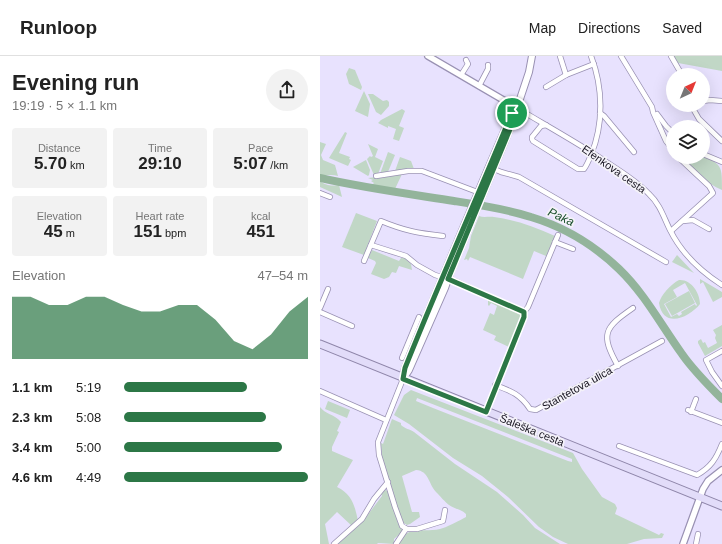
<!DOCTYPE html>
<meta charset="utf-8">
<style>
body{margin:0;font-family:Arial,sans-serif;background:#f2f2f2;color:#222;height:100vh;display:flex;flex-direction:column;font-size:15px;white-space:nowrap}
*{box-sizing:border-box;margin:0}
p{font-size:13px;color:#767676}
.icon{flex:none;width:22px;height:22px;fill:none;stroke:currentColor;stroke-width:2;stroke-linecap:round;stroke-linejoin:round}
.map{position:relative;flex:1;overflow:hidden}
.side{display:flex;flex-direction:column;background:#fff;width:320px}
.side>*{flex:none}
.needle{width:26px;rotate:43deg}
.buttons{position:absolute;left:346px;top:12px;display:grid;gap:8px}
.buttons a{display:grid;place-items:center;width:44px;height:44px;border-radius:50%;background:#fff;box-shadow:0 4px 16px #0002;font-size:20px}
.pin{position:absolute;display:grid;place-items:center;width:34px;height:34px;color:#fff;margin:-17px;border:2px solid #fff;border-radius:50%;box-shadow:0 1px 4px #0007}
.round{display:grid;place-items:center;flex:none;width:42px;height:42px;border-radius:21px;background:#f2f2f2}
.overview{display:flex;align-items:center;justify-content:space-between;height:68px;padding:0 12px}
h1{font-size:22px;font-weight:800;line-height:30px}
.stats{display:grid;grid-template-columns:repeat(3,1fr);gap:6px;height:68px;padding:4px 12px}
.stats div{display:grid;align-content:center;border-radius:4px;background:#f2f2f2;text-align:center}
.stats b{font-size:17px;font-weight:800}
.stats small{font-size:11px;font-weight:400}
.stats p{font-size:11px}
.chart{height:112px;padding:8px 12px}
.chart p{display:flex;justify-content:space-between}
.chart svg{width:100%;height:72px;margin-top:4px;fill:#2c7746;opacity:.7}
ul{padding:0 12px;list-style:none;font-size:13px}
li{display:grid;grid-template-columns:64px 48px 1fr;align-items:center;height:30px}
li i{height:10px;border-radius:5px;background:#2c7746}
header{display:flex;align-items:center;gap:24px;box-sizing:border-box;height:56px;padding:0 20px;background:#fff;border-bottom:1px solid #e0e0e0}
header strong{font-size:19px}
nav{display:flex;gap:22px;margin-inline-start:auto;font-size:14px}
main{display:flex;flex:1;min-height:0}
.map>svg:first-child{display:block}
</style>
<header>
<strong>Runloop</strong>
<nav><a>Map</a><a>Directions</a><a>Saved</a></nav>
</header>
<main>
<section class="side">
<div class="overview"><div><h1>Evening run</h1><p>19:19 · 5 × 1.1 km</p></div><a class="round"><svg class="icon" aria-label="share" viewBox="0 0 24 24"><path d="M12 15V3M7 8l5-5 5 5M5 13v7h14v-7"/></svg></a></div>
<div class="stats">
<div><p>Distance</p><b>5.70<small> km</small></b></div>
<div><p>Time</p><b>29:10</b></div>
<div><p>Pace</p><b>5:07<small> /km</small></b></div>
</div>
<div class="stats">
<div><p>Elevation</p><b>45<small> m</small></b></div>
<div><p>Heart rate</p><b>151<small> bpm</small></b></div>
<div><p>kcal</p><b>451</b></div>
</div>
<div class="chart"><p><span>Elevation</span>47–54 m</p>
<svg viewBox="0 0 160 44" preserveAspectRatio="none"><path d="M0 44V6L10 6L20 11L30 11L40 6L50 6L60 11L70 15L80 15L90 11L100 11L110 20L120 33L130 38L140 29L150 15L160 6V44z"/></svg>
</div>
<ul>
<li><b>1.1 km</b>5:19<i style="width:67%"></i></li>
<li><b>2.3 km</b>5:08<i style="width:77%"></i></li>
<li><b>3.4 km</b>5:00<i style="width:86%"></i></li>
<li><b>4.6 km</b>4:49<i style="width:100%"></i></li>
</ul>
</section>
<div class="map">
<svg width="402" height="488" viewBox="0 0 402 488">
<rect width="100%" height="100%" fill="#e8e2fe"/>
<g fill="#c1d7c6" fill-rule="evenodd">
<polygon points="353,0 402,0 402,15 358,7"/>
<polygon points="29,12 35,14 42,31 41,34 29,28 26,18"/>
<polygon points="44,35 50,48 48,61 35,55"/>
<polygon points="48,38 53,38 63,45 67,44 69,46 69,50 61,59 56,56"/>
<polygon points="82,53 85,55 79,70 84,72 79,85 73,83 76,73 68,70 68,72 58,67 61,64"/>
<polygon points="25,76 27,77 19,97 30,101 29,103 31,104 28,110 9,102"/>
<path d="M0,86L6,88L1,99L3,104L15,109L18,120C12,118 6,120 0,119Z"/>
<polygon points="48,88 58,93 55,101 63,105 58,118 54,119 47,103 50,100 51,101 53,100"/>
<polygon points="68,96 75,99 68,116 60,118"/>
<path d="M383,99C402,110 402,109 402,134C386,128 374,113 362,101H383Z"/>
<polygon points="80,101 91,105 94,113 75,115"/>
<polygon points="46,104 50,114 49,119 48,120 33,111"/>
<polygon points="82,118 75,133 52,129 54,127 51,125 53,124 48,122"/>
<path d="M0,125C7,130 11,130 19,129L22,141L0,131Z"/>
<polygon points="36,157 57,165 44,199 22,191"/>
<path d="M159,160C164,162 169,160 174,161C196,164 215,171 235,180L225,203L226,200L214,195L203,223L150,201L148,205L147,203L144,204L149,192L151,180Z"/>
<polygon points="52,194 79,205 81,202 85,201 91,208 92,214 79,210 76,217 72,216 69,221 64,223 51,218 56,207 55,205 48,202"/>
<polygon points="357,199 358,200 374,217 352,206"/>
<polygon points="380,223 402,236 402,241 393,246 383,226 380,228"/>
<path d="M359,224C371,223 380,237 380,248C369,262 343,273 339,247C341,239 351,228 359,224ZM365,227L377,249L376,250L375,248L361,256L362,258L359,260L357,258L351,261L344,248L357,241L353,234Z"/>
<polygon points="369,235 375,247 352,260 345,248"/>
<polygon points="168,244 199,257 202,261 189,291 174,284 176,280 163,274 170,257 174,259 177,250 171,247 169,250 168,249"/>
<polygon points="402,269 402,290 385,300 378,287 378,285 381,283 383,287 385,286 388,292 397,287 395,282 396,279 393,274"/>
<path d="M91,334L253,397L262,413L282,441L295,448L297,452L295,458L337,478L339,479L341,477L344,478L342,482L324,483L307,488H248L233,481L219,471L188,441L162,420L133,402L89,368L74,359L84,339ZM97,342L252,403V406L248,405L113,352L96,345Z"/>
<polygon points="8,345 30,354 27,362 5,353"/>
<path d="M0,351C5,358 14,358 21,366L17,375L19,376L12,391V395L33,404L17,431C32,438 35,450 38,465L32,470L17,456L5,468L9,488H0Z"/>
<path d="M72,363L81,367V369C85,373 90,373 94,376L135,408L177,436L203,459L215,472L240,488H78C87,468 102,477 120,473C125,472 141,464 146,461V458C141,453 134,453 129,449C125,446 120,440 116,436C108,427 109,415 96,414L82,420L92,456H99L100,461L90,468L87,469L82,466L62,401L61,387L63,388Z"/>
<polygon points="65,434 68,435 78,467 83,475 74,483 74,488 58,487 57,488 18,488 43,465 62,440 61,436"/>
</g>
<g fill="none" stroke-linecap="round" stroke-linejoin="round">
<path stroke="#93b49b" stroke-width="8" d="M0,122C44,132 89,138 134,145C160,149 187,153 211,161C244,171 274,189 299,213C325,238 341,269 362,298C373,314 388,329 402,343"/>
<defs>
<g id="minor">
<polyline points="240,0 246,19"/>
<polyline points="301,0 332,51 333,56 346,85 353,94"/>
<polyline points="351,0 362,19"/>
<polyline points="141,19 148,8 146,4"/>
<polyline points="159,30 168,13 168,9"/>
<polyline points="226,31 246,19 274,8"/>
<polyline points="383,45 390,44 402,45"/>
<polyline points="371,49 379,63 402,85"/>
<path d="M197,52C227,70 258,87 288,107C302,116 318,126 329,138C340,148 344,162 350,174C362,198 380,215 402,229"/>
<polyline points="280,57 284,60 314,96"/>
<polyline points="337,58 346,70 353,77"/>
<path d="M226,69L221,70L212,81V83L213,85L258,113H264C267,109 269,104 271,99C284,68 283,31 271,0"/>
<polyline points="383,98 402,106"/>
<polyline points="172,112 181,116 199,121 346,206"/>
<polyline points="56,120 88,115 102,115 160,137"/>
<polyline points="0,137 10,141"/>
<polyline points="363,165 373,164 389,173"/>
<polyline points="351,175 393,137 389,130 358,101"/>
<polyline points="235,186 253,193"/>
<polyline points="51,189 86,200 97,209 115,219 135,225 204,256"/>
<path d="M44,205L61,165C85,175 98,177 123,180"/>
<polyline points="0,252 8,233"/>
<polyline points="0,256 32,270"/>
<polyline points="402,295 386,304 392,316 402,330"/>
<polyline points="82,302 99,261"/>
<path d="M298,310C280,278 284,272 313,252"/>
<polyline points="83,323 58,386 59,399 75,451 82,470 87,473 97,473 123,465 125,454"/>
<path d="M175,329C191,335 200,338 210,353L216,354L342,285"/>
<polyline points="0,335 66,364"/>
<polyline points="368,354 402,367"/>
<polyline points="166,356 204,261 204,256 208,251 238,179"/>
<polyline points="371,356 376,343"/>
<path d="M299,390L377,419C391,411 396,403 402,388"/>
<polyline points="14,488 42,463 54,443 68,426"/>
<polyline points="76,488 86,473"/>
<polyline points="376,488 378,478"/>
</g>
<g id="tertiary">
<polyline points="108,0 197,52"/>
<polyline points="363,488 383,433 388,425 402,414"/>
</g>
<g id="secondary">
<path d="M83,321L85,312C120,227 155,142 192,57L197,52"/>
<polyline points="83,323 89,314 125,232 131,215 195,61 197,52 209,16 212,0"/>
</g>
<polyline id="primary" points="0,288 402,450"/>
</defs>
<use href="#minor" stroke="#9991b3" stroke-width="6"/>
<use href="#tertiary" stroke="#9991b3" stroke-width="8"/>
<use href="#secondary" stroke="#9991b3" stroke-width="8"/>
<use href="#primary" stroke="#8f86aa" stroke-width="9"/>
<use href="#minor" stroke="#fff" stroke-width="4.5"/>
<use href="#tertiary" stroke="#fff" stroke-width="5.5"/>
<use href="#secondary" stroke="#fff" stroke-width="6"/>
<use href="#primary" stroke="#e2dcf9" stroke-width="7"/>
</g>
<g fill="none" stroke-linecap="round" stroke-linejoin="round">
<defs>
<path id="route" d="M196,52L195,61L128,223L204,256V261L166,356L83,323L85,312C119,227 157,142 192,57Z"/>
</defs>
<use href="#route" stroke="#fff" stroke-width="8"/>
<use href="#route" stroke="#2c7746" stroke-width="5"/>
</g>
<g text-anchor="middle" stroke-width="3.5" stroke-linejoin="round" paint-order="stroke">
<g font-size="11" fill="#171420" stroke="#f4f2f9">
<text transform="translate(294 113) rotate(35)" y="4">Efenkova cesta</text>
<text transform="translate(257 332) rotate(-29)" y="4">Stantetova ulica</text>
<text transform="translate(212 374) rotate(22)" y="4">Šaleška cesta</text>
</g>
<g font-size="12" font-style="italic" fill="#1b502d" stroke="#f4f2f9">
<text transform="translate(241 161) rotate(25)" y="4">Paka</text>
</g>
</g>
</svg>
<div class="buttons">
<a><svg class="needle" viewBox="-14 -14 28 28"><path d="M0-13l5 13h-10z" fill="#e53935"/><path d="M0 13l5-13h-10z" fill="#767676"/></svg></a>
<a><svg class="icon" aria-label="layers" viewBox="0 0 24 24"><path d="M12 4l9 5-9 5-9-5zM3 14l9 5 9-5"/></svg></a>
</div>
<div class="pin" style="left:192px;top:57px;background:#1e9e55"><svg class="icon" aria-label="arrive" viewBox="0 0 24 24"><path d="M6 21V4h12l-3 4 3 4H6"/></svg></div>
</div>
</main>
